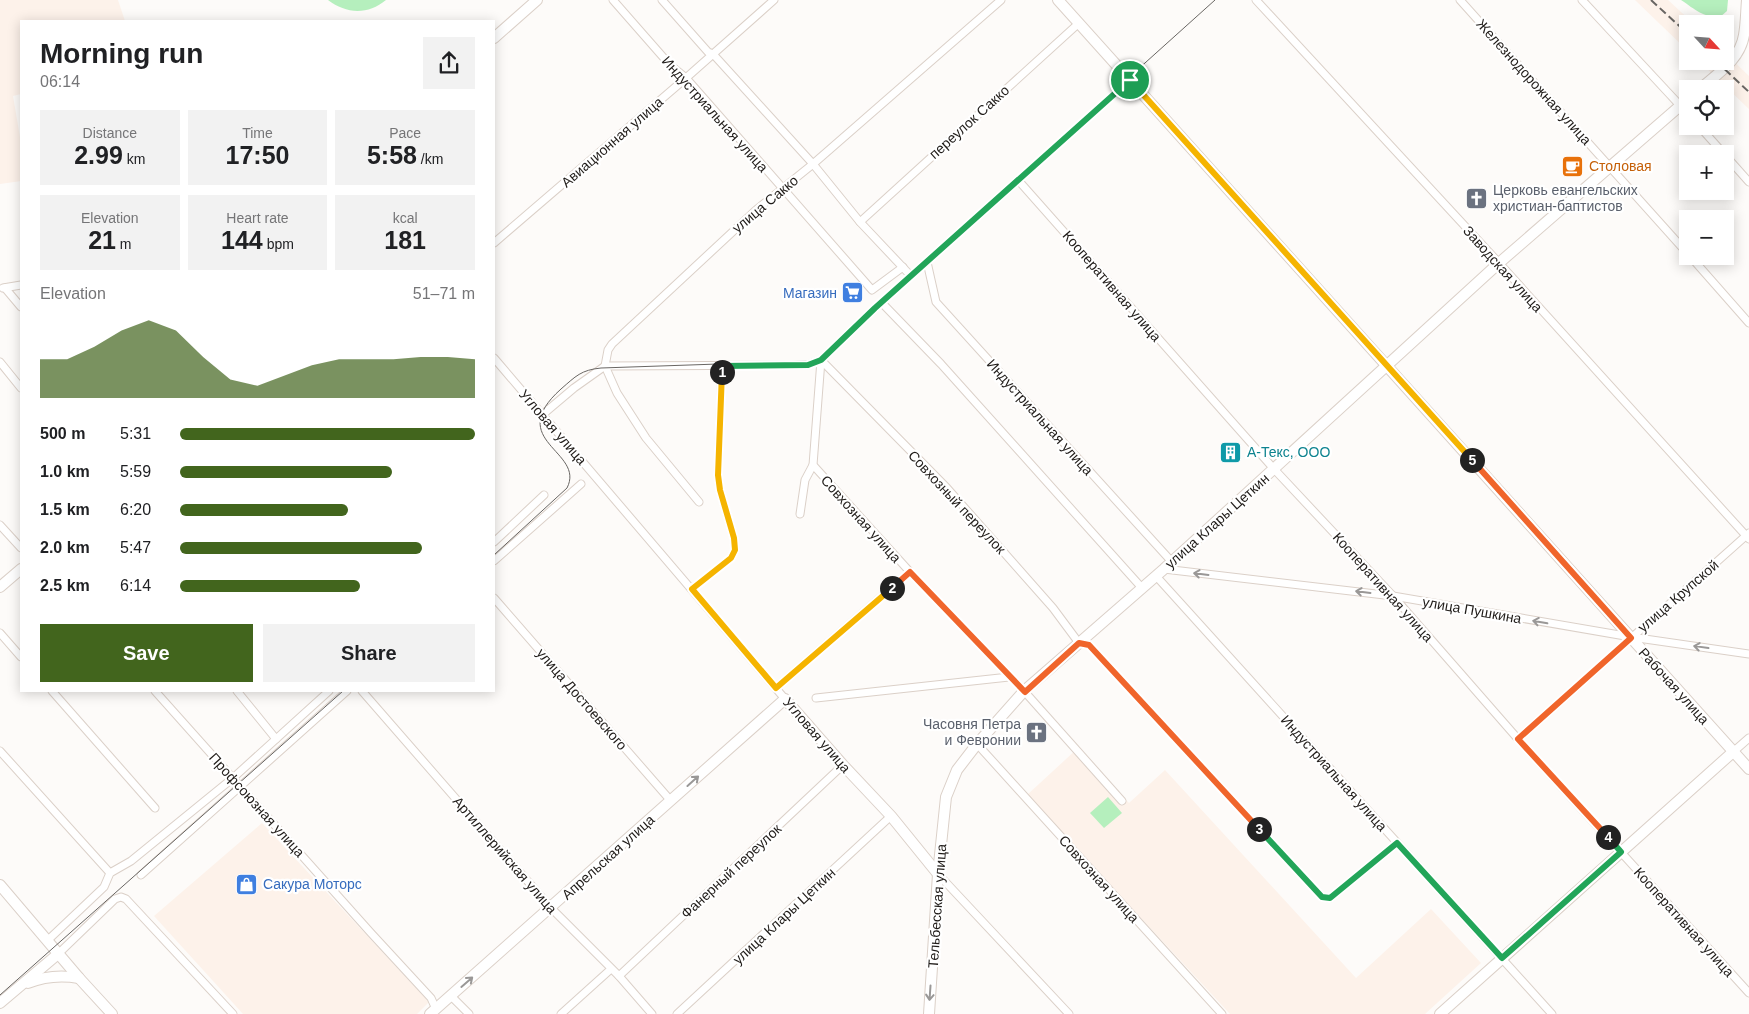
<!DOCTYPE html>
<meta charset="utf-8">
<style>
body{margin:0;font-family:Arial,sans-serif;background:#f2f2f2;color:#202124;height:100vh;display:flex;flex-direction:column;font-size:19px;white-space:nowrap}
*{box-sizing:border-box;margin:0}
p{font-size:16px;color:#757577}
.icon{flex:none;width:28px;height:28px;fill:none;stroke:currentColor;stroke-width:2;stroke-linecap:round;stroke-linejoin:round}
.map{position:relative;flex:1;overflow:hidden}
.details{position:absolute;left:20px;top:20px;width:475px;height:672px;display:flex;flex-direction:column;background:#fff;border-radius:0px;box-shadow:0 2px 12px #0003}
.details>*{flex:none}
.needle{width:32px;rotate:116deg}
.buttons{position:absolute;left:1679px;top:15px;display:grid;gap:10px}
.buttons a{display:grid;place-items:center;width:55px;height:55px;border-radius:0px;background:#fff;box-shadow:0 2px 12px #0003;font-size:25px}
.pin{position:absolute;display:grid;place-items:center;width:42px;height:42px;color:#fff;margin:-21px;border:2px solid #fff;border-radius:50%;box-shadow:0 1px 5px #0007}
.km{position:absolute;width:25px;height:25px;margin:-12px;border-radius:50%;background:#222;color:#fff;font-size:14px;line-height:25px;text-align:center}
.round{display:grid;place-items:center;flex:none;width:52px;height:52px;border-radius:0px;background:#f2f2f2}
.summary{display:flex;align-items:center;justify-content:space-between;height:85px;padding:0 20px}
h1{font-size:28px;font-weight:600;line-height:38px}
.stats{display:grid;grid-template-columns:repeat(3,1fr);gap:8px;height:85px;padding:5px 20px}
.stats div{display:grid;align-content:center;border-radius:0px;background:#f2f2f2;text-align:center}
.stats b{font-size:25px;font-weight:600}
.stats small{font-size:14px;font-weight:400}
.stats p{font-size:14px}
.chart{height:140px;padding:10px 20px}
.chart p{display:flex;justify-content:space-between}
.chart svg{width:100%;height:90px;margin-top:5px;fill:#42651d;opacity:.7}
.cta{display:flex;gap:10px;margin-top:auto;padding:10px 20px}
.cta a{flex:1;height:58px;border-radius:0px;background:#42651d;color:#fff;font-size:20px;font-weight:600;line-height:58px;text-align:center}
.cta a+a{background:#f2f2f2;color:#202124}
ul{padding:0 20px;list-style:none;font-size:16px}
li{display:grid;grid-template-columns:80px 60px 1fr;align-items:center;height:38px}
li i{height:12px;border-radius:6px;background:#42651d}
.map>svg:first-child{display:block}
</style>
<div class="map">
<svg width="1749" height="1014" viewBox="0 0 1749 1014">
<rect width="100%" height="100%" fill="#fdfbf9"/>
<g fill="#fdf2ea">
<polygon points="0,0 118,0 125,21 21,21 21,94 13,96 21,143 21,181 0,184"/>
<polygon points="1635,0 1668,0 1694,24 1688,24 1687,50"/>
<polygon points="1725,53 1749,76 1749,109 1699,61 1725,61"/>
<polygon points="1078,748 1129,803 1165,770 1356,978 1431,909 1481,963 1425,1014 1230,1014 1027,795"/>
<polygon points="262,823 429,1002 417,1014 243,1014 154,916"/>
</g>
<g fill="#b5efbd">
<path d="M328,0H386C368,15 346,14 328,0Z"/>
<path d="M1681,0H1728L1727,11L1720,17C1702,17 1696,10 1681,0Z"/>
<polygon points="1108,797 1122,813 1104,828 1090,813"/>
</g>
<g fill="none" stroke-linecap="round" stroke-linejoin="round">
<defs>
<g id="street">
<polyline points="613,0 670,65 686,78 872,290 903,267"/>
<polyline points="662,0 708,52 713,54 813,164 860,222 911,276"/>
<polyline points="1256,0 1499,263 1749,539"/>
<polyline points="1460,0 1688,254"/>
<polyline points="1582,0 1688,114"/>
<polyline points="1699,126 1724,154"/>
<polyline points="1725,155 1749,182"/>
<polyline points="1018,180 1274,469 1393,596 1518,739 1749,993"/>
<polyline points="860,222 1079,23"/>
<polyline points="494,243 686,78 774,0"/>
<polyline points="1690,256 1749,323"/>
<polyline points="927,262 936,302 1172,562"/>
<polyline points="3,288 21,285"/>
<polyline points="5,288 21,307"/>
<polyline points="882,303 941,364 1142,588"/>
<polyline points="494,358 785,699"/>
<polyline points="821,360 947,488 1053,608 1079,643 1089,645 1322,897 1330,898 1397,843"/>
<polyline points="821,360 813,465 910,572 1025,692"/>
<polyline points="0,362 21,388"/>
<polyline points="605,366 808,365 821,360 875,308 1130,80"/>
<polyline points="542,415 574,388 605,366"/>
<polyline points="699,502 646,438 617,393 605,366 608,350 612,344 756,210 813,164 1001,0"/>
<polyline points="800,514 805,480 813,465"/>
<polyline points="0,525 21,548"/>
<polyline points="494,542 544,495"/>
<polyline points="494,561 581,484"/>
<polyline points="1164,569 1393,596 1631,637 1749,654"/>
<polyline points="1156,576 1552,1014"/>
<polyline points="692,589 731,558 735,550 734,538 720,490 718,475 722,366"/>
<polyline points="494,598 671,801"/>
<polyline points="0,633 21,657"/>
<polyline points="776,688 910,572"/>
<polyline points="52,691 155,808"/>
<polyline points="155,691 371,933 431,998 436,1009"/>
<polyline points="237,691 276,739"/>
<polyline points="362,691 551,908 619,976 652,1014"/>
<polyline points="1024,691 1122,801"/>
<polyline points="816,698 1009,677"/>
<polyline points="1518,739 1749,533"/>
<polyline points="977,744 1222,1014"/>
<polyline points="0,751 110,873"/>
<polyline points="1733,752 1749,738"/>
<polyline points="938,874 1069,1014"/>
<polyline points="141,875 347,691"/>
<polyline points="48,940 104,887 110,873 131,861 233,778 329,691"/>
<polyline points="58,954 115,899 121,897 126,899 233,1014"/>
<polyline points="619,976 843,765"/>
<polyline points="451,996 469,1014"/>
<polyline points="561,1014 611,969"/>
<polyline points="677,1014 891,816"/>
</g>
<g id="secondary">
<polyline points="1058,0 1749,769"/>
<polyline points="494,38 537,0"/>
<path d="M1700,89C1717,74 1740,60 1744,35C1746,24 1746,12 1747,0"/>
<polyline points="0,587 21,569"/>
<polyline points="0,885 79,978 112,1014"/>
<path d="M28,983C45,976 61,975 79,978"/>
<polyline points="0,1003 58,954"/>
<polyline points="430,1014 785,699 843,765 891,816 938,874"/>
<polyline points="929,1014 938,874 946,797 957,770 977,744 1024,691 1164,569 1499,263 1688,99"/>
<polyline points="1440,1014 1733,752"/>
</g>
</defs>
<use href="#street" stroke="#dbd0c8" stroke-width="9"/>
<use href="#secondary" stroke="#dbd0c8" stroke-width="12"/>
<use href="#street" stroke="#fff" stroke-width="7"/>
<use href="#secondary" stroke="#fff" stroke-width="10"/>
<g stroke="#696663" stroke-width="1">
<path d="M494,555L567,488C586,451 503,441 561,389C576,376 581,370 601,368L807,361L818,357L1215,0"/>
<polyline points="0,995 343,691"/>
</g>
<g stroke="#696663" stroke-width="2" stroke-dasharray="8 4" stroke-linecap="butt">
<polyline points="1651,0 1688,34"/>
<polyline points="1716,61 1749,92"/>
</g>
</g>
<defs><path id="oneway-shaft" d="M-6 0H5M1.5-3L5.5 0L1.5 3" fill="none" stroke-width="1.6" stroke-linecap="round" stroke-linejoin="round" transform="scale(1.25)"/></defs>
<g stroke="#9a9897">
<use href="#oneway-shaft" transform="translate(1201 574) rotate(-173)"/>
<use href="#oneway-shaft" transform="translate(1363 592) rotate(-173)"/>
<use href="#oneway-shaft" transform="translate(1540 622) rotate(-170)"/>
<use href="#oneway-shaft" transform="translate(1701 647) rotate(-172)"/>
<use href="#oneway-shaft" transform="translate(693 781) rotate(-42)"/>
<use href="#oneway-shaft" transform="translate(467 982) rotate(-41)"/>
<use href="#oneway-shaft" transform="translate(930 993) rotate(94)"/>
</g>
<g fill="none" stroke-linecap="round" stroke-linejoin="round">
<defs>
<polyline id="split-1" points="722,372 722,366 808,365 821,360 875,308 1130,80"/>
<polyline id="split-2" points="722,372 718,475 720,490 734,538 735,550 731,558 692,589 776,688 892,588"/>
<polyline id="split-3" points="892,588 910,572 1025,692 1079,643 1089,645 1259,829"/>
<polyline id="split-4" points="1259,829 1322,897 1330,898 1397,843 1502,958 1621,852 1608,837"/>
<polyline id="split-5" points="1472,460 1631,638 1518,739 1608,837"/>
<polyline id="split-6" points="1130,80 1472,460"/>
</defs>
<use href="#split-1" stroke="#fff" stroke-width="10"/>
<use href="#split-2" stroke="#fff" stroke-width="10"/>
<use href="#split-3" stroke="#fff" stroke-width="10"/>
<use href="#split-4" stroke="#fff" stroke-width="10"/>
<use href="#split-5" stroke="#fff" stroke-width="10"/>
<use href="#split-6" stroke="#fff" stroke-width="10"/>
<use href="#split-1" stroke="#22a559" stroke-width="6"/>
<use href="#split-2" stroke="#f5b400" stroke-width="6"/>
<use href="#split-3" stroke="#f0652b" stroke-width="6"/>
<use href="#split-4" stroke="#22a559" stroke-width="6"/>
<use href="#split-5" stroke="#f0652b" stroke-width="6"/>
<use href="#split-6" stroke="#f5b400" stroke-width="6"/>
</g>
<defs>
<symbol id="cafe-square" viewBox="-11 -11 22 22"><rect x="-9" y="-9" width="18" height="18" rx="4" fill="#e8710a" stroke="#fff"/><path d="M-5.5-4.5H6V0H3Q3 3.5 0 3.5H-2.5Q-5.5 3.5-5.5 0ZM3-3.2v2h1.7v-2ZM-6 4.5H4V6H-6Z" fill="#fff"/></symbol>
<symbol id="church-square" viewBox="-11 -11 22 22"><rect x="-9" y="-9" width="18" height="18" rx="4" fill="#6b7280" stroke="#fff"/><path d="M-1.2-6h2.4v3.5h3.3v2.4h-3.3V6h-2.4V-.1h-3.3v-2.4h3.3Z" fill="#fff"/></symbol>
<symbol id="supermarket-square" viewBox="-11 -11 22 22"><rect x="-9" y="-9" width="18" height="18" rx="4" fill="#3f7fe0" stroke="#fff"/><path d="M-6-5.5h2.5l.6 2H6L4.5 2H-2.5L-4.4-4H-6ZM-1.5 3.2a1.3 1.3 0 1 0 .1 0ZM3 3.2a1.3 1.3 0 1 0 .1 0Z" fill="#fff"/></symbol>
<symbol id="building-square" viewBox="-11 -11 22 22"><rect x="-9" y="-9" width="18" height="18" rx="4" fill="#0f9aa8" stroke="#fff"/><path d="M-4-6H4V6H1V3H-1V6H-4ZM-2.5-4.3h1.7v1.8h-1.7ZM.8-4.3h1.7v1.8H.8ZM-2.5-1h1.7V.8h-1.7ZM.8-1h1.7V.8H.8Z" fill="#fff"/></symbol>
<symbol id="shop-square" viewBox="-11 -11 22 22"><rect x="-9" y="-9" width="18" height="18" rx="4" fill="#3f7fe0" stroke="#fff"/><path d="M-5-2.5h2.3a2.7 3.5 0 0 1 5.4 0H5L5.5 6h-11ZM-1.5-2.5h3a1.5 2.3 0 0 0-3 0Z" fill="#fff"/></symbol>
</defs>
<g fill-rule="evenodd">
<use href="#cafe-square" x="1560" y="154" width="25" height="25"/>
<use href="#church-square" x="1464" y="186" width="25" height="25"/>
<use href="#supermarket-square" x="840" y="280" width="25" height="25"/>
<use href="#building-square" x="1218" y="440" width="25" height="25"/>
<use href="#church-square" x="1024" y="720" width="25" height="25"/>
<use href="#shop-square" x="234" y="872" width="25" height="25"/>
</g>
<g text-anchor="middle" stroke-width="4.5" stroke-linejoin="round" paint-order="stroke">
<g font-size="14" fill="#1f1b18" stroke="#fff">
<text transform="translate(1534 82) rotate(48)" y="5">Железнодорожная улица</text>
<text transform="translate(715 114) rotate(48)" y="5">Индустриальная улица</text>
<text transform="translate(969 122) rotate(-42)" y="5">переулок Сакко</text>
<text transform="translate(612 142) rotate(-41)" y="5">Авиационная улица</text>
<text transform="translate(765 204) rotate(-40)" y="5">улица Сакко</text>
<text transform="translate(1503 269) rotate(48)" y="5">Заводская улица</text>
<text transform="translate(1112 286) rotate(49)" y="5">Кооперативная улица</text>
<text transform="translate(1040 417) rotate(48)" y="5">Индустриальная улица</text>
<text transform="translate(553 427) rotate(49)" y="5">Угловая улица</text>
<text transform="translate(957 502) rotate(47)" y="5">Совхозный переулок</text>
<text transform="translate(861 519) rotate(48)" y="5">Совхозная улица</text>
<text transform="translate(1217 521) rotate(-42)" y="5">улица Клары Цеткин</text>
<text transform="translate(1383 587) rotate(48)" y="5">Кооперативная улица</text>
<text transform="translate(1678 596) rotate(-41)" y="5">улица Крупской</text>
<text transform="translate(1472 610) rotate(10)" y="5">улица Пушкина</text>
<text transform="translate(1674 686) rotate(48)" y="5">Рабочая улица</text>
<text transform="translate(582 699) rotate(49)" y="5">улица Достоевского</text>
<text transform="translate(817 735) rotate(49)" y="5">Угловая улица</text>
<text transform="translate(1334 773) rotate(48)" y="5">Индустриальная улица</text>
<text transform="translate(257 805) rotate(48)" y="5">Профсоюзная улица</text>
<text transform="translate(505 855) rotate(49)" y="5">Артиллерийская улица</text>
<text transform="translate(608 857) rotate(-42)" y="5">Апрельская улица</text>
<text transform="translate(731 871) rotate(-43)" y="5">Фанерный переулок</text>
<text transform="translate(1099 879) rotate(48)" y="5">Совхозная улица</text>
<text transform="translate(937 906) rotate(-86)" y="5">Тельбесская улица</text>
<text transform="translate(784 916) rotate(-43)" y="5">улица Клары Цеткин</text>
<text transform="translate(1684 922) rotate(48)" y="5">Кооперативная улица</text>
</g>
<g font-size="14" fill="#c56008" stroke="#fff" text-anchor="start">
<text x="1589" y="171">Столовая</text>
</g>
<g font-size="14" fill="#5b616d" stroke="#fff" text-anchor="start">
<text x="1493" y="195">Церковь евангельских<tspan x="1493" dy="16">христиан-баптистов</tspan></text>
<text x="1021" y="729" text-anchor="end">Часовня Петра<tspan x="1021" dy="16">и Февронии</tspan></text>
</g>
<g font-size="14" fill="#366cbe" stroke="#fff" text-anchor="end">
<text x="837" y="298">Магазин</text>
<text x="263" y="889" text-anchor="start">Сакура Моторс</text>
</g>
<g font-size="14" fill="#0d838f" stroke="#fff" text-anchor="start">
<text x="1247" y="457">А-Текс, ООО</text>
</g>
</g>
</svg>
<div class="buttons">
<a><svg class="needle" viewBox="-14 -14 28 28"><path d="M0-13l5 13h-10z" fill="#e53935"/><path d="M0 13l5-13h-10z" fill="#757577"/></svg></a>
<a><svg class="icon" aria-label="locate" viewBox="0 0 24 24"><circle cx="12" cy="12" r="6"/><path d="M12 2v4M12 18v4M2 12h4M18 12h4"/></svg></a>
<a>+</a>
<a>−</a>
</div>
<div class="pin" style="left:1130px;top:80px;background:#1e9e55"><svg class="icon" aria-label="arrive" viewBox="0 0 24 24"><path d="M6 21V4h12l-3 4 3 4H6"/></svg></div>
<b class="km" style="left:722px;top:372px">1</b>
<b class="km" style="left:892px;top:588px">2</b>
<b class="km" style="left:1259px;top:829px">3</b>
<b class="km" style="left:1608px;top:837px">4</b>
<b class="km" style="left:1472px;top:460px">5</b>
<section class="details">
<div class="summary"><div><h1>Morning run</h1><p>06:14</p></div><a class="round"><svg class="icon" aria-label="share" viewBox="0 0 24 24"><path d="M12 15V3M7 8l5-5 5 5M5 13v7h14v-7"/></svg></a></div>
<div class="stats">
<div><p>Distance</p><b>2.99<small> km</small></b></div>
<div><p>Time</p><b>17:50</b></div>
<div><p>Pace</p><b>5:58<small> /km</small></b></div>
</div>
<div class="stats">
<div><p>Elevation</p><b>21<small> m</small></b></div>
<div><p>Heart rate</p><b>144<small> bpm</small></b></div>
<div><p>kcal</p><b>181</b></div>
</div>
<div class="chart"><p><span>Elevation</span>51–71 m</p>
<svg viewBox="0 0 160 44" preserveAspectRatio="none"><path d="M0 44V25L10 25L20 19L30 11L40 6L50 11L60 24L70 35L80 38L90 33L100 28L110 25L120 25L130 25L140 24L150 24L160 25V44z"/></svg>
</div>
<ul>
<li><b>500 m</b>5:31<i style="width:100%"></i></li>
<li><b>1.0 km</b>5:59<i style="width:72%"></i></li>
<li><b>1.5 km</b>6:20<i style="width:57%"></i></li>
<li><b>2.0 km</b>5:47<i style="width:82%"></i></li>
<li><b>2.5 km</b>6:14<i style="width:61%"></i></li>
</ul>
<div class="cta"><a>Save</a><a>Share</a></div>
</section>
</div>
